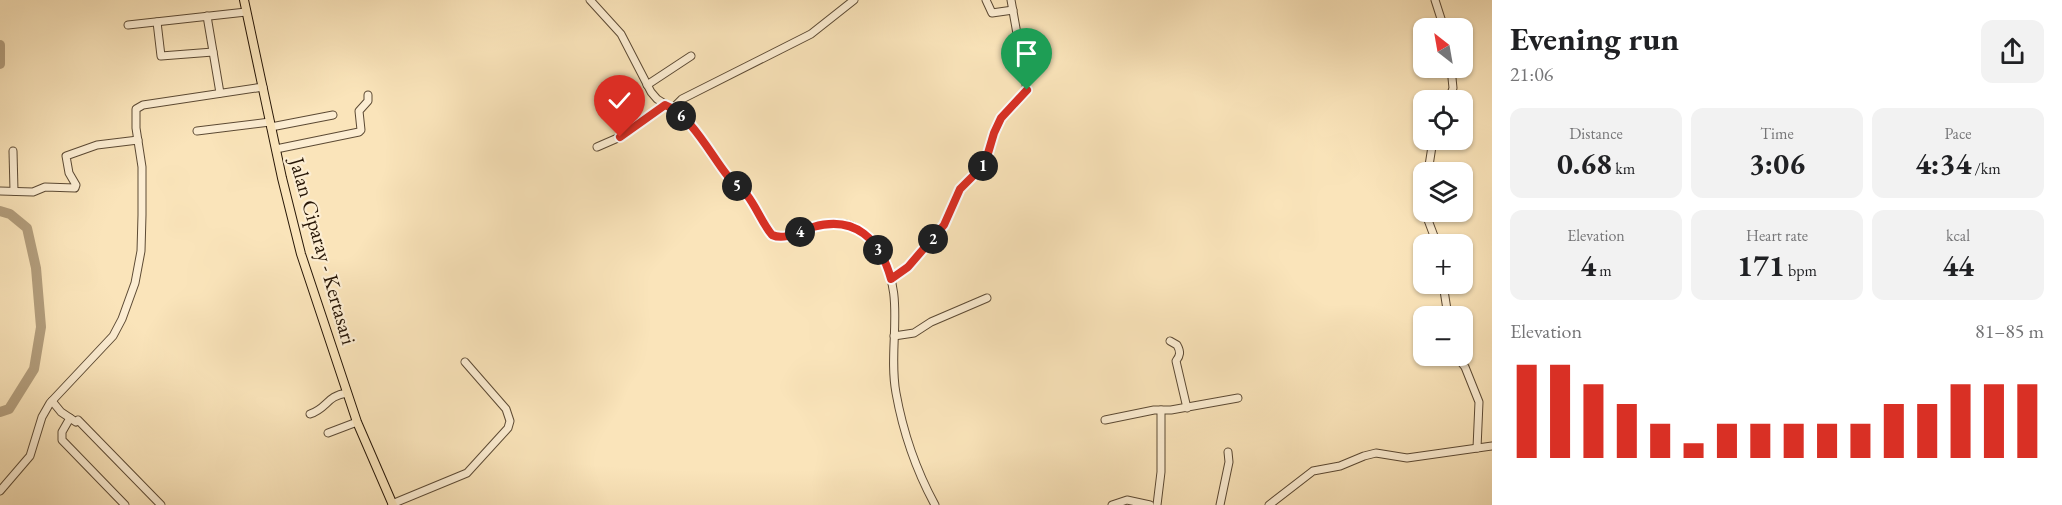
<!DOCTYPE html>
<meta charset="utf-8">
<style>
body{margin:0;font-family:"EB Garamond",serif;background:#f2f2f2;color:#202124;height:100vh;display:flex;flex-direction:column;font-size:22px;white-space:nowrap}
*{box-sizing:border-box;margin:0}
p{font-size:20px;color:#757577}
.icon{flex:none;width:33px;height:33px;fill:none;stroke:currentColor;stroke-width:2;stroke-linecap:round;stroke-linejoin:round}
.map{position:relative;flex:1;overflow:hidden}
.side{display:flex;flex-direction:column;background:#fff;width:570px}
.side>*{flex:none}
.needle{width:39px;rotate:329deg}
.tools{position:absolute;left:1413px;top:18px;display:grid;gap:12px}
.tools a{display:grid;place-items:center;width:60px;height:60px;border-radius:12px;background:#fff;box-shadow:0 2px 4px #0004;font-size:30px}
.pin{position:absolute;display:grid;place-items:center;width:51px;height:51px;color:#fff;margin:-62px -26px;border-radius:50% 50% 50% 0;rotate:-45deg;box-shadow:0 0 6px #0007}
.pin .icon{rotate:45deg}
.km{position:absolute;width:30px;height:30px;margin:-15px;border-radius:50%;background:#222;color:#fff;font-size:16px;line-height:30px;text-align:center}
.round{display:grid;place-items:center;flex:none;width:63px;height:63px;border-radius:12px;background:#f2f2f2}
.summary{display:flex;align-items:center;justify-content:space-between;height:102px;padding:0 18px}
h1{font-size:33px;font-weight:700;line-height:45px}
.metrics{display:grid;grid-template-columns:repeat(3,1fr);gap:9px;height:102px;padding:6px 18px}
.metrics div{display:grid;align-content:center;border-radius:12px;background:#f2f2f2;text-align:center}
.metrics b{font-size:30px;font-weight:700}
.metrics small{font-size:16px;font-weight:400}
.metrics p{font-size:16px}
.chart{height:168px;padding:12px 18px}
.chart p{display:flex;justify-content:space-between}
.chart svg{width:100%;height:108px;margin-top:6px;stroke:#d93025;stroke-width:6}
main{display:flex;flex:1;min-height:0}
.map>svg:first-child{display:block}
</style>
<main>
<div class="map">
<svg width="1492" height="505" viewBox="0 0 1492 505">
<rect width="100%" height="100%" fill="#fae4ba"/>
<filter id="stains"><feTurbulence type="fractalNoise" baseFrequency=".00333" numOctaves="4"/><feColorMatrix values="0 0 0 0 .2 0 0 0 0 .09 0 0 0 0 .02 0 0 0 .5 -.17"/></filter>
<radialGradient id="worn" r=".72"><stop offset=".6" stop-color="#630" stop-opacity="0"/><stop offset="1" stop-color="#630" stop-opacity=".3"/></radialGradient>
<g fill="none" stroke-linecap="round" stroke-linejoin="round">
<g stroke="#b39e7d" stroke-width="10">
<polyline points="0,45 0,64"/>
<polyline points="0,211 10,214 27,228 36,268 41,327 34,369 9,409 0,412"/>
</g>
<defs>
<g id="minor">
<path d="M590,0L621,34L651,92L657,99L679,113L699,136L728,177L748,196L772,235C792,245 827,211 856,228C866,234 872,241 878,250C908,294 887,345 896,393C903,432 916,470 935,505"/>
<polyline points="986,0 992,13 1013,10"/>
<polyline points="1435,0 1444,28"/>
<polyline points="207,16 220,93"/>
<polyline points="157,22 161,56 213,52"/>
<polyline points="128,25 246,12"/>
<polyline points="647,85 691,56"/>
<polyline points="1449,100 1453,88 1451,68"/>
<polyline points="673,108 682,99 692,94 811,34 854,0"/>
<polyline points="271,127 333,115"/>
<polyline points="197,131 270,122"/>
<polyline points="597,147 620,137 665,105"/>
<polyline points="276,149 359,132 361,130 359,111 368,101 368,95"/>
<polyline points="13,151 14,191"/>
<polyline points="1428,172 1433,140"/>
<polyline points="0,191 33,192 45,187 75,188 76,185 69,173 66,156 97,145 138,140"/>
<polyline points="1425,212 1437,244"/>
<polyline points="891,279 908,267 944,225 960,189 986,160 994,133 1001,118 1027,90 1011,0"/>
<polyline points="1443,284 1448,316"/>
<polyline points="894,336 914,333 931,322 987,298"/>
<path d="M1170,341L1177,345C1181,352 1180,356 1176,361L1187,408"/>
<polyline points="1456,356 1465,367 1479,402 1477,448"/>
<polyline points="52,401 61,412 76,422 78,420 161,505"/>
<path d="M310,414C328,408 326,396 347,393"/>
<polyline points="70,418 62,432 62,440 125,505"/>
<polyline points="1105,420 1154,410 1171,410 1238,398"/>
<polyline points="328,433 357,422"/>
<polyline points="0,491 30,456 42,417 50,403 113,336 122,319 135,283 141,251 142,215 142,167 136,128 136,109 143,105 263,87"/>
<polyline points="392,504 467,473 508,428 510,421 506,409 465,362"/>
<polyline points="1112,505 1127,500 1150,505"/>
<polyline points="1157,505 1161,472 1161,410"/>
<polyline points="1220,505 1229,462 1228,452"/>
<polyline points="1269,505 1313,471 1340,466 1364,456 1376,453 1407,458 1492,446"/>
</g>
<polyline id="major" points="244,0 282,178 301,254 357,422 393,505"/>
</defs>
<use href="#minor" stroke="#5c4a34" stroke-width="9"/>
<use href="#major" stroke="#281707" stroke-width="10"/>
<use href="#minor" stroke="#fcedd2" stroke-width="7"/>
<use href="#major" stroke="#fae4ba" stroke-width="8"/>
</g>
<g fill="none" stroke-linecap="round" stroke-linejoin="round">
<defs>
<path id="route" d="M620,137L665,105C690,114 711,155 727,175C733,183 741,188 747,195C757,208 762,223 772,235C785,241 800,231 813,227C855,215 880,239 891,279L908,267L944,225L960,189L982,167L986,160L994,133L1001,118L1027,90"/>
</defs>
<use href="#route" stroke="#fff" stroke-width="12"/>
<use href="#route" stroke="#d93025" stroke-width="8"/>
</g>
<g text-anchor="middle" stroke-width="4.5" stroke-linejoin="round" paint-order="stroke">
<g font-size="21" fill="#281707" stroke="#fcedd2">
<text transform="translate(323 251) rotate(74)" y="7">Jalan Ciparay - Kertasari</text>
</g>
</g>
<rect width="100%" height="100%" filter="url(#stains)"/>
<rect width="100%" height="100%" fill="url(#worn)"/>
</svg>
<div class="tools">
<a><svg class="needle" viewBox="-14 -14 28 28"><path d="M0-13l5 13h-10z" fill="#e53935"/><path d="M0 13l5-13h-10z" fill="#757577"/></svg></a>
<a><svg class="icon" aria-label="locate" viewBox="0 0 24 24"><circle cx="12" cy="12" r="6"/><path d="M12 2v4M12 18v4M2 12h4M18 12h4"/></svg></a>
<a><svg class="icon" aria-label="layers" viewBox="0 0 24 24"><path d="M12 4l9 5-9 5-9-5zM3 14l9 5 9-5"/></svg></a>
<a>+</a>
<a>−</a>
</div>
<div class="pin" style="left:1027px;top:90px;background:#1e9e55"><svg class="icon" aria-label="arrive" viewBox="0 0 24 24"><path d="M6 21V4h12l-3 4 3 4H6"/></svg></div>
<div class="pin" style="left:620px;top:137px;background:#d93025"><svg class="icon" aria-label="check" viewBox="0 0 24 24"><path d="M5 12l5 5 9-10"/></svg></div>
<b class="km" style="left:983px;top:166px">1</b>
<b class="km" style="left:933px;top:239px">2</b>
<b class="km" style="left:878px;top:250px">3</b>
<b class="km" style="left:800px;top:232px">4</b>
<b class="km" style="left:737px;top:186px">5</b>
<b class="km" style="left:681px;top:116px">6</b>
</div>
<section class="side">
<div class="summary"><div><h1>Evening run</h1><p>21:06</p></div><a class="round"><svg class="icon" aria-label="share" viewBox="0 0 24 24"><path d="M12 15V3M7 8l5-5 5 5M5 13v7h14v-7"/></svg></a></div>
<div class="metrics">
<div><p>Distance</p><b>0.68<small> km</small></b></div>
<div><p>Time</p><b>3:06</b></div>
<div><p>Pace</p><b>4:34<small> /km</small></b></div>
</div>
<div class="metrics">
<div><p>Elevation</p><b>4<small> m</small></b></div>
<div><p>Heart rate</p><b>171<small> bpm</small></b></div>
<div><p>kcal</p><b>44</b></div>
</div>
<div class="chart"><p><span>Elevation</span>81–85 m</p>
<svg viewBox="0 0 160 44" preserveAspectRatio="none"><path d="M5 44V6M15 44V6M25 44V14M35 44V22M45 44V30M55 44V38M65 44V30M75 44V30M85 44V30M95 44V30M105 44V30M115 44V22M125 44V22M135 44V14M145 44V14M155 44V14"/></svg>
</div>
</section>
</main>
